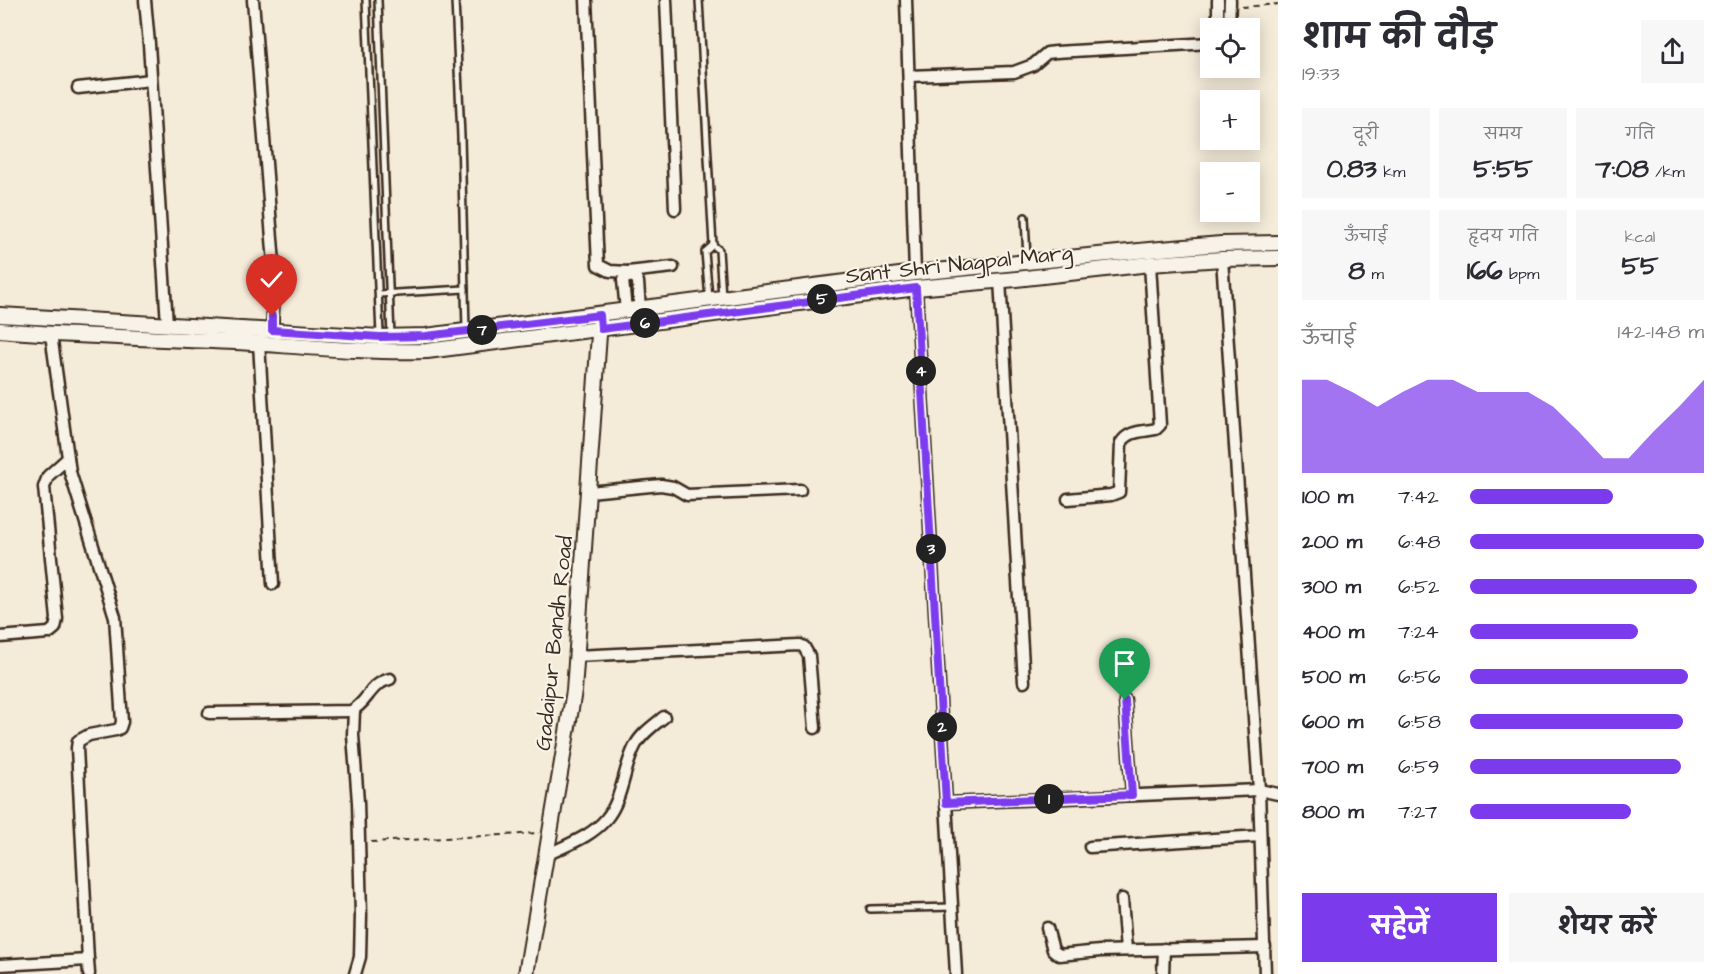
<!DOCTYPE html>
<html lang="hi">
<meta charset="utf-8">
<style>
body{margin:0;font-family:"Architects Daughter","Playpen Sans Deva",sans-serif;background:#f7f7f7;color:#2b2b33;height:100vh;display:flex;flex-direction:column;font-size:22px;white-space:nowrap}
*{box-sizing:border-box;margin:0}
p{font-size:20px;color:#7c7c81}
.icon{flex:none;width:33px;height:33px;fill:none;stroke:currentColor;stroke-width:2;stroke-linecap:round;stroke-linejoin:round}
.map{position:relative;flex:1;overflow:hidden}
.side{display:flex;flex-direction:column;background:#fff;width:450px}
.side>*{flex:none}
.controls{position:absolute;left:1200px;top:18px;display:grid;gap:12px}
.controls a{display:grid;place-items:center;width:60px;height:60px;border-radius:0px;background:#fff;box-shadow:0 3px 15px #0003;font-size:30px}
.pin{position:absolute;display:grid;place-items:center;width:51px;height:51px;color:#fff;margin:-62px -26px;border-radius:50% 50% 50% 0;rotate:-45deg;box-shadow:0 0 6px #0007}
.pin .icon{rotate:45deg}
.km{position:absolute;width:30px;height:30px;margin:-15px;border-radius:50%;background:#222;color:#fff;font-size:16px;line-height:30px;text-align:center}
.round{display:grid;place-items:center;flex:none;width:63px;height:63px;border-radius:0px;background:#f7f7f7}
.summary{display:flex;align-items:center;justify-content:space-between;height:102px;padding:0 24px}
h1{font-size:33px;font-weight:700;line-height:45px}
.figures{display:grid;grid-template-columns:repeat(3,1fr);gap:9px;height:102px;padding:6px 24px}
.figures div{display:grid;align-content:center;border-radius:0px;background:#f7f7f7;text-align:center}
.figures b{font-size:26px;font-weight:700}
.figures small{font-size:16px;font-weight:400}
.figures p{font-size:16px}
.chart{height:168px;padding:12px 24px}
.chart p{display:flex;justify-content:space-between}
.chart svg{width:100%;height:108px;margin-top:6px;fill:#7c3aed;opacity:.7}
.cta{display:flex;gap:12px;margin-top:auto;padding:12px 24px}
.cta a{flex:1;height:69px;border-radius:0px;background:#7c3aed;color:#fff;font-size:24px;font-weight:700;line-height:69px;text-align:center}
.cta a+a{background:#f7f7f7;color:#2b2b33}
ul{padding:0 24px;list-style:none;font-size:20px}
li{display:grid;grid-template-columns:96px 72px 1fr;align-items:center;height:45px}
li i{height:15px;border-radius:8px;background:#7c3aed}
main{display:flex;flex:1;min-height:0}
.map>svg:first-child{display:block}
</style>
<main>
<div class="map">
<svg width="1278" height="974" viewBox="0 0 1278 974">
<rect width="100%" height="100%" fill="#f4ebd9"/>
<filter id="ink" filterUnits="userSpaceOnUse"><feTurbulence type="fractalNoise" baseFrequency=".0167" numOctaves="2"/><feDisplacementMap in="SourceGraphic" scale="12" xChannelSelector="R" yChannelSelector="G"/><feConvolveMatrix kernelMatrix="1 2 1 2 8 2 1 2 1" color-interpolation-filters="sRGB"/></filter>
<g filter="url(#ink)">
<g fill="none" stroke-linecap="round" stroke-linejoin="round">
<defs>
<g id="lane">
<polyline points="366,0 380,335"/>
<polyline points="378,0 391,337"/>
<polyline points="455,0 461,137 466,330"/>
<polyline points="699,0 713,245"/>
<polyline points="1025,217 1027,260"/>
<polyline points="379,294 465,289"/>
<polyline points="709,298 705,252 713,245 719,250 722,297"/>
<polyline points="870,909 953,907"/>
</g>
<g id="street">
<polyline points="145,0 149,44 167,324"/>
<polyline points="253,0 275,276 272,330"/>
<polyline points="586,0 598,265 610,271 628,272 628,277"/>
<polyline points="666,0 675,209"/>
<polyline points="906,0 915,273"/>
<polyline points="1218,0 1218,28"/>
<polyline points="1229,28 1230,0"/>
<polyline points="909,76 1014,72 1033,65 1047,53 1056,52 1210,43"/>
<polyline points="78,88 151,80"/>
<polyline points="1222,259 1259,790 1265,974"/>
<polyline points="628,272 673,267"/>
<polyline points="1000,280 1024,682"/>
<polyline points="916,288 956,974"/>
<polyline points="626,311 623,280 628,277 635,276 638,282 640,309"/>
<polyline points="259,343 273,584"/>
<polyline points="589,492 661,485 673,487 687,495 800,490"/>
<path d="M1068,499L1111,495L1119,492L1121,443C1129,430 1143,432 1156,429L1160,425L1150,264"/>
<polyline points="0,637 49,633 55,628 57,619 44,487 48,476 68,458"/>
<polyline points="576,656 800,645 804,647 809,656 815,728"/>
<polyline points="1125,700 1132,795"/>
<polyline points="354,710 353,735 358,802 361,915 360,957 355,974"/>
<path d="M209,713L351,711C368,703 369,684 390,679"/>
<polyline points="946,803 1259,790 1278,794"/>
<polyline points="1090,847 1260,836"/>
<path d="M547,855C566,845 591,837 606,819C623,799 623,769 635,746C641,734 654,725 664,717"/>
<polyline points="1122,899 1126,950"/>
<polyline points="1047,928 1053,950 1059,955 1100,951 1265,947"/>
<polyline points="88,960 89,974"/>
<polyline points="0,965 88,960 77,748 78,741 89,735 116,730 120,728 122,722 115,617 70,472 51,334"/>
<polyline points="1163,974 1164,949"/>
</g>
<g id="secondary">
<polyline points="0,315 380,337 426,336 915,273 1149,250 1221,244 1278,243"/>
<path d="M0,330C79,337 158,338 236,342C300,346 364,353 427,351L916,288L1016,279L1150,264L1222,259L1278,258"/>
<polyline points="526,974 574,691 600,320"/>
</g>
</defs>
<use href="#lane" stroke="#3b2a1e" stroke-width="10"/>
<use href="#street" stroke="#3b2a1e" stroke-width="15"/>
<use href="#secondary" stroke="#3b2a1e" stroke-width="18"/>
<g stroke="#3b2a1e" stroke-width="2" stroke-dasharray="6 4.5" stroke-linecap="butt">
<polyline points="1242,7 1278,4"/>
<polyline points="371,842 539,833"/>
</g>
<use href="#lane" stroke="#f7f3e8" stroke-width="5"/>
<use href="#street" stroke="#f7f3e8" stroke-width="10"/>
<use href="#secondary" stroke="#f7f3e8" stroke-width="14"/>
</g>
</g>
<g fill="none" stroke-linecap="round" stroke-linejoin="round" filter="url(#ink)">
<defs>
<polyline id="route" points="272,316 272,330 380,337 426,336 600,315 601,329 916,288 946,803 1132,795 1125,700"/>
</defs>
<use href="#route" stroke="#fff" stroke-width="12"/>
<use href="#route" stroke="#7c3aed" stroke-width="8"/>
</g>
<g text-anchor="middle" stroke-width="4.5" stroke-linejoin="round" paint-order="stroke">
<g font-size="22" fill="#3b2a1e" stroke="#f7f3e8">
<text transform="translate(959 263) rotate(-6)" y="8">Sant Shri Nagpal Marg</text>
<text transform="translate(553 643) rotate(-84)" y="8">Gadaipur Bandh Road</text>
</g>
</g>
</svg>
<div class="controls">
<a><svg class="icon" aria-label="locate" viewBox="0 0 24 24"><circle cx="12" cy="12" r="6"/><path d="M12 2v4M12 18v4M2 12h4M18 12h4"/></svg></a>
<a>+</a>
<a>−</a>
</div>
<div class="pin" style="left:1125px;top:700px;background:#1e9e55"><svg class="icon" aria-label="arrive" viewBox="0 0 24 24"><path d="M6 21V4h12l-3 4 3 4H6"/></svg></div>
<div class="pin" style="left:272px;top:316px;background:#d93025"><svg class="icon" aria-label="check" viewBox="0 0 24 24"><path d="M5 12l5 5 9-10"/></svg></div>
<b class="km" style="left:1049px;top:799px">1</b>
<b class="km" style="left:942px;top:727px">2</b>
<b class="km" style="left:931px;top:549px">3</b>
<b class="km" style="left:921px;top:371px">4</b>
<b class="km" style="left:822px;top:299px">5</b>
<b class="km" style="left:645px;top:323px">6</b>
<b class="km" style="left:482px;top:330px">7</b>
</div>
<section class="side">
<div class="summary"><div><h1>शाम की दौड़</h1><p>19:33</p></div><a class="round"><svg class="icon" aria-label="share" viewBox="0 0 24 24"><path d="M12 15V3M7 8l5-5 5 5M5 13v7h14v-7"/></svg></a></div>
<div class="figures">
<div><p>दूरी</p><b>0.83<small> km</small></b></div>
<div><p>समय</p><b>5:55</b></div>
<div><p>गति</p><b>7:08<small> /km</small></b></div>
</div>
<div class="figures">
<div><p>ऊँचाई</p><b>8<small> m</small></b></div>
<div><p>हृदय गति</p><b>166<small> bpm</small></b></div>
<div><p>kcal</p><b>55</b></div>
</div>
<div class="chart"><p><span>ऊँचाई</span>142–148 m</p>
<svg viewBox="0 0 160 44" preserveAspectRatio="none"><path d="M0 44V6L10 6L20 11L30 17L40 11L50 6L60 6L70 11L80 11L90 11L100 17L110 27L120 38L130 38L140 27L150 17L160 6V44z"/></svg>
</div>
<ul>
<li><b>100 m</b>7:42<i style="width:61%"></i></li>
<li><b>200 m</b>6:48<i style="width:100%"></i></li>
<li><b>300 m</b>6:52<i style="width:97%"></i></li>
<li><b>400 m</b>7:24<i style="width:72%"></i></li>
<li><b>500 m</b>6:56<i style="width:93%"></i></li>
<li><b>600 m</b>6:58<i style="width:91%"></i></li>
<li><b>700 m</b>6:59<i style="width:90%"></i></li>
<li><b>800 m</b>7:27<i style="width:69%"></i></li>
</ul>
<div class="cta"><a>सहेजें</a><a>शेयर करें</a></div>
</section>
</main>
